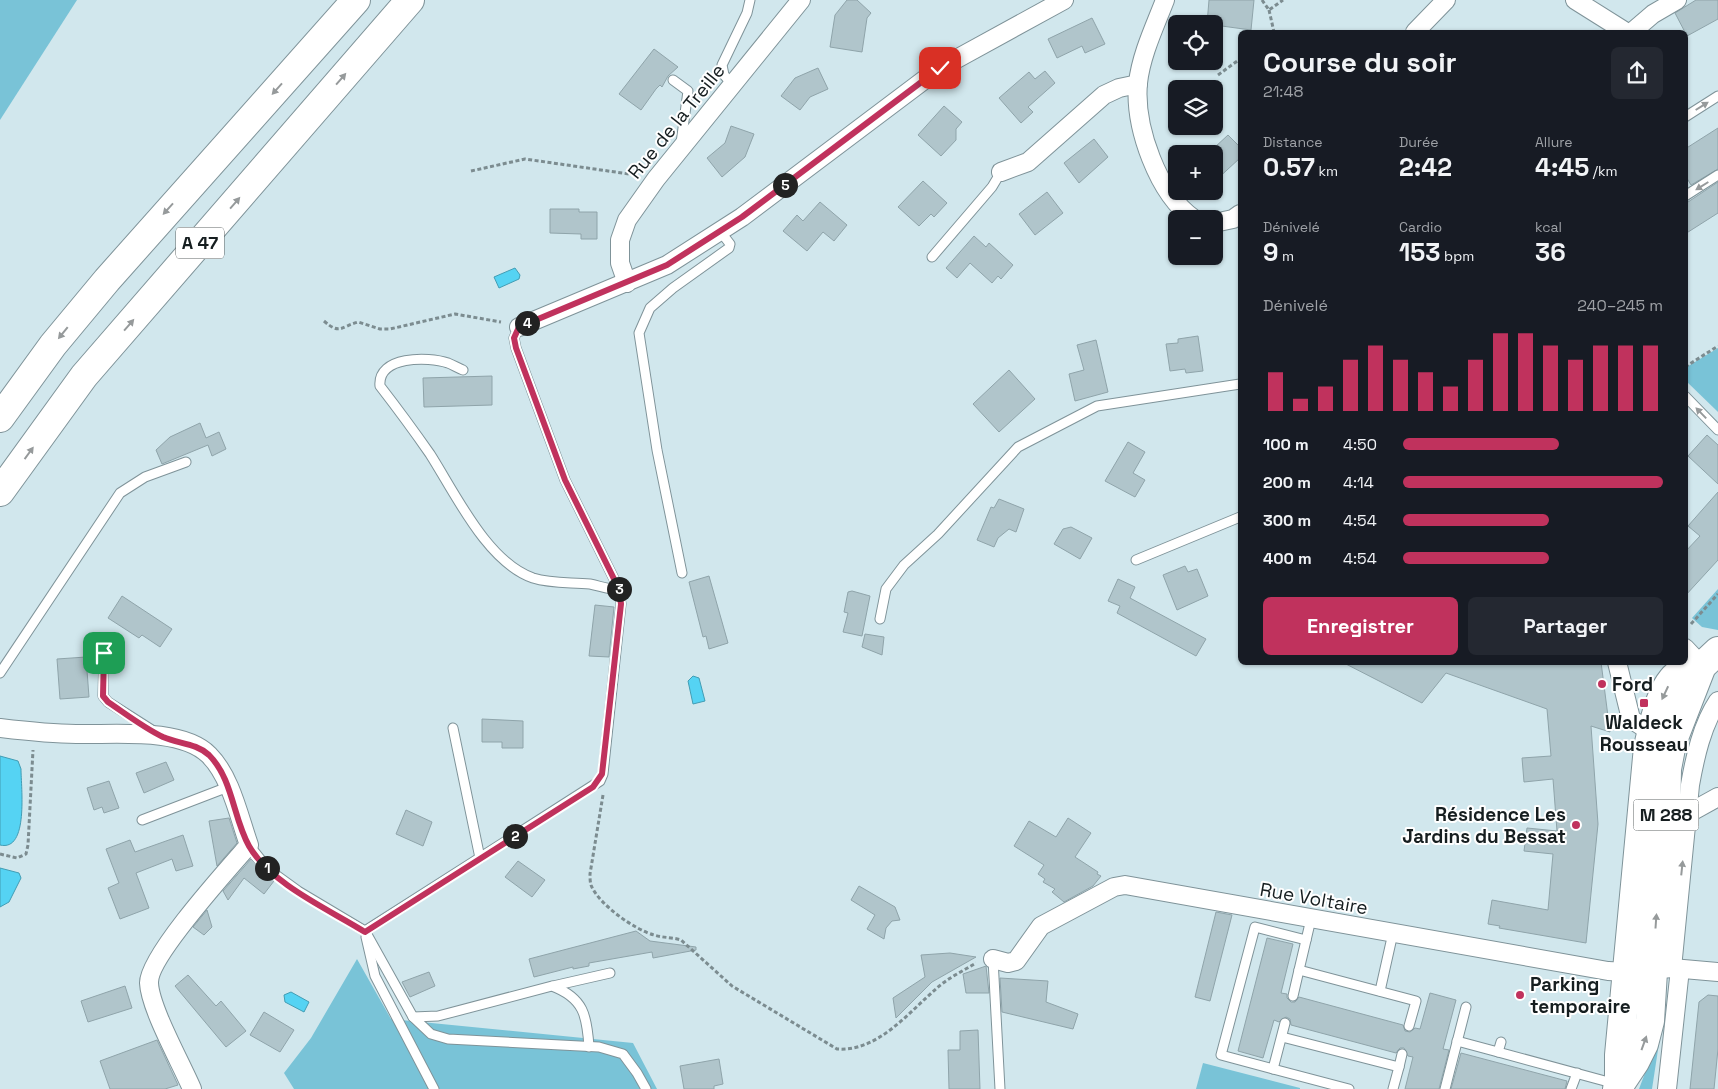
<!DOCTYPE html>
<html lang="fr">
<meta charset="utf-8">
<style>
body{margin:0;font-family:"Space Grotesk",sans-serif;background:#242831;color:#f1f3f6;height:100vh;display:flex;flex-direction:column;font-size:19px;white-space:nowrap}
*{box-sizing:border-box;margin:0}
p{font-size:16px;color:#9ea1a6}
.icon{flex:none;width:28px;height:28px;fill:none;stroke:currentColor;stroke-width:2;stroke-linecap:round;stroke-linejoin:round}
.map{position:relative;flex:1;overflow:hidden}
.side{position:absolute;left:1238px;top:30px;width:450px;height:635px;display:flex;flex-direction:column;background:#171b24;border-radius:8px;box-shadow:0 1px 4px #0004}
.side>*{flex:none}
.buttons{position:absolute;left:1168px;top:15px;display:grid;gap:10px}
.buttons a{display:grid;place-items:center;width:55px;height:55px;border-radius:8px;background:#171b24;box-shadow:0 1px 4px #0004;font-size:25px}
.pin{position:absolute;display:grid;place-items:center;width:42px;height:42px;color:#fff;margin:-21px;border-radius:10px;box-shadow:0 2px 8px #0006}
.km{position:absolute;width:25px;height:25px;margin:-12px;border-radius:50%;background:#222;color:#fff;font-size:14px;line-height:25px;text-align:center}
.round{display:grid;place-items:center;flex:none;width:52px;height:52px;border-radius:8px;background:#242831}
.overview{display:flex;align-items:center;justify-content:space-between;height:85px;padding:0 25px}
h1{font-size:28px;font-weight:700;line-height:38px}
.stats{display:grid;grid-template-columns:repeat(3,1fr);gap:8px;height:85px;padding:5px 25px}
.stats div{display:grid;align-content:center}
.stats b{font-size:25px;font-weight:700}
.stats small{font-size:14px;font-weight:400}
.stats p{font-size:14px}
.chart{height:140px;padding:10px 25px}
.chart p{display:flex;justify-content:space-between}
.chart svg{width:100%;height:90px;margin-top:5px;stroke:#c0325d;stroke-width:6}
.button{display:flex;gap:10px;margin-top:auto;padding:10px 25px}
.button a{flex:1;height:58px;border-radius:8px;background:#c0325d;color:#fff;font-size:20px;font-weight:700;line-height:58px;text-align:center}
.button a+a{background:#242831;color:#f1f3f6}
ul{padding:0 25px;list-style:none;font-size:16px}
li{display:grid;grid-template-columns:80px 60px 1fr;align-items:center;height:38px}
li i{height:12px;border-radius:6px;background:#c0325d}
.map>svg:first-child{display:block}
</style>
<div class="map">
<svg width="1718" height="1089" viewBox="0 0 1718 1089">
<rect width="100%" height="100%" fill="#d1e7ed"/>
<g fill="#79c3d7">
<polygon points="0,0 77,0 0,120"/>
<polygon points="1718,348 1718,412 1685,380 1685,368"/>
<polygon points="1718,589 1718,630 1702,627 1692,618"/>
<polygon points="357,959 391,1019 633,1043 657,1089 294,1089 284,1073 311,1038"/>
<polygon points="1661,1030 1652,1089 1639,1089"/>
<polygon points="1203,1063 1300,1088 1300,1089 1196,1089"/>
</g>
<g fill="#55d3f3" stroke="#429db4">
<polygon points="515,268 520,275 519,279 499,288 494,277"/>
<polygon points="693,676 699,678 705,701 693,704 688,681"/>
<path d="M0,756L18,761L21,769C21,787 29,852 0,845Z"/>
<polygon points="0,868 19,873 21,878 9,902 0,907"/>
<polygon points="291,992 309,1002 304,1012 285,1002 284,995"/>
</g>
<g fill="#b0c5cb" stroke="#8fa4aa">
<polygon points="847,0 857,0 871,13 867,18 862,52 830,47 835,15"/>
<polygon points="1209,0 1254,0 1251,30 1207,24"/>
<polygon points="1696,0 1718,0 1718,19 1687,36 1675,13"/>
<polygon points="1092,18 1105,44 1085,53 1082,46 1057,58 1048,39"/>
<polygon points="654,49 678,67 668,76 662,87 660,85 656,89 641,110 619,94"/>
<polygon points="818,68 828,89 810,97 800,110 781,96 795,78"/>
<polygon points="1045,71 1055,83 1028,107 1033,112 1021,123 999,98 1029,72 1035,79"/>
<polygon points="944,106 962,122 956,129 956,140 941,156 918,135"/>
<polygon points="731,126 754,134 745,157 722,177 707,158 725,143"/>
<polygon points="1718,128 1718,169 1691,185 1685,175 1685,149"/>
<polygon points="1228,135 1240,147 1240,158 1214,182 1214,148"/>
<polygon points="1094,139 1108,157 1079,183 1064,163"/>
<polygon points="923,181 947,203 934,217 931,214 919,226 898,207"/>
<polygon points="1718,182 1718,213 1685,234 1685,204"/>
<polygon points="1047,192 1063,213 1035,235 1019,214"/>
<polygon points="820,202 847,225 834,241 823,232 807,251 783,231 797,215 803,221"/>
<polygon points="550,209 579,209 579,212 597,212 597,239 581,239 581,234 550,233"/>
<polygon points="974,236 986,247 989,243 1013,265 1001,279 998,276 992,283 970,263 957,278 946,268"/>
<polygon points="1198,336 1203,371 1186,373 1185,369 1170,371 1166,344 1178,343 1178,339"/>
<polygon points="1096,340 1108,392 1075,401 1069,374 1084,370 1077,345"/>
<polygon points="1009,370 1035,399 999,432 973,404"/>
<polygon points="492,376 492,405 424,407 423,378"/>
<polygon points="200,423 206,438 219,432 226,449 212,456 208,445 162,464 156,450 170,437"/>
<polygon points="1707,435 1718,445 1718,484 1688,456"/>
<polygon points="1128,442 1145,452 1133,473 1145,480 1135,497 1105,481"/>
<polygon points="1718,492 1718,560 1685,596 1685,552 1700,536 1688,526"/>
<polygon points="999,499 1024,509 1016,532 1009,529 998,538 994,547 977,540 991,507 994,508"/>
<polygon points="1071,527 1092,538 1080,559 1054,544 1063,529"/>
<polygon points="1185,566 1188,572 1197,569 1208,596 1177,610 1163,575"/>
<polygon points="709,576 728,643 709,649 706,636 703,637 689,582"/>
<polygon points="1118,579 1135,587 1130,598 1206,639 1196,656 1117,613 1120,606 1108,601"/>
<polygon points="852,591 870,596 862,636 843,632 848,613 844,612 848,592"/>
<polygon points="122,596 172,629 160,647 142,635 139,638 108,618"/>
<polygon points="595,605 614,607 609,657 589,656"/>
<polygon points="865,634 884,637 882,655 862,647"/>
<polygon points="86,657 89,697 60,699 57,659"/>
<polygon points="1342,662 1601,662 1610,732 1591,726 1598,824 1586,943 1499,928 1500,926 1488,924 1492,900 1548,910 1553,854 1524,851 1527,828 1557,831 1553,779 1524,782 1522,758 1551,756 1547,709 1446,673 1422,703"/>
<polygon points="482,719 523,721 523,748 502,748 502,742 482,742"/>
<polygon points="166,762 174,780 144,793 136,773"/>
<polygon points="109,781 119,808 104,813 102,807 94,810 87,788"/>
<polygon points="406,810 432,822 423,846 396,834"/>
<polygon points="229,818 237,843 217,866 209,821"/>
<polygon points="1068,818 1091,833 1075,857 1098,872 1097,874 1101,876 1093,886 1064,902 1052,892 1055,889 1043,882 1045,879 1038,874 1044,865 1014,846 1029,821 1056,837"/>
<polygon points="183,835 193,866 176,871 172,859 136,873 149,908 120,919 108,888 119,883 106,849 130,840 135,852"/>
<polygon points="251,859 274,881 264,894 244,878 228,900 223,891"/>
<polygon points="518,861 545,880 532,897 505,877"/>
<polygon points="859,886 895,907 900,920 892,921 886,928 884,939 867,929 875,915 851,900"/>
<polygon points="207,910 212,927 204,935 193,927"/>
<polygon points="1216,912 1232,915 1210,1001 1195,997"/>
<polygon points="636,931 650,941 696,947 696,950 653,958 652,952 589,963 589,966 573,969 573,967 534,977 529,959"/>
<polygon points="1267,938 1293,944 1281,993 1287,994 1287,998 1291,1002 1295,1002 1299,997 1403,1025 1405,1031 1410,1032 1415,1028 1420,1029 1430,993 1456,1000 1443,1049 1449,1050 1439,1089 1405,1089 1413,1057 1408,1056 1404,1048 1400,1048 1396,1053 1291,1025 1290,1019 1286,1017 1279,1022 1274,1020 1263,1058 1238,1051"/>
<polygon points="950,953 976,957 932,982 896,1018 893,998 925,977 921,955"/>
<polygon points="986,966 989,993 966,993 963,974"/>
<polygon points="429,972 435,986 410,997 402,982"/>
<polygon points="188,975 216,1006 221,1001 246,1031 226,1047 175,986"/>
<polygon points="1000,978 1048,981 1046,1002 1078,1014 1073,1029 1002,1012"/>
<polygon points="125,986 132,1008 88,1022 81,1001"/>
<polygon points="1708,995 1718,996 1718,1049 1714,1089 1690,1089 1699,1002"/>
<polygon points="264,1012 294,1030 280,1052 250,1035"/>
<polygon points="978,1030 980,1089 949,1089 948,1050 960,1050 960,1031"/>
<polygon points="157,1040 178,1085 165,1089 110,1089 100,1061"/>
<polygon points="1461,1053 1567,1081 1565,1089 1451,1089"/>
<polygon points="719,1059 723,1084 714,1086 714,1089 684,1089 680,1066"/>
</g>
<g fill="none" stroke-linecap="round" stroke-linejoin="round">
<defs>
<g id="service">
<polyline points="673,80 688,91 681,143"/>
<polyline points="732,84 724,75 722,65 747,13 750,0"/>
<polyline points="1685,117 1718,96"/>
<polyline points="1685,196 1718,175"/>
<polyline points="932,257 992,187 1001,172"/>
<path d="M463,370C458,368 453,365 448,363C428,356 377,356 380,386C397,408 414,431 430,454C455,493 487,562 533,578C552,584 571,582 590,584C601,586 608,590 619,589"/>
<polyline points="1685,396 1718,430"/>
<polyline points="1136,560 1240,517"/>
<polyline points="682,573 657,450 639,333 650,308 673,288 729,248 730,244 720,231"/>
<polyline points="880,619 886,589 904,565 938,534 1018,447 1097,406 1240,384"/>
<polyline points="110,643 104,653 103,696 108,702 155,732"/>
<polyline points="0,673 120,493 145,477 186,462"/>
<polyline points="453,728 480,858"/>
<polyline points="142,820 228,787"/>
<polyline points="249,845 269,870 298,891 365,931 600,781 603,774 621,604 619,589 565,480 516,348 514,338 519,327"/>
<polyline points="1311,919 1299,970 1416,1001 1409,1026"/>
<polyline points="365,931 413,1017 431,1034 448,1039 599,1047 623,1054 637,1073 646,1089"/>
<polyline points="366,937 375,976 434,1089"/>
<polyline points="993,959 1000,1089"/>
<polyline points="553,986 610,973"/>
<polyline points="1380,991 1393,933"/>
<polyline points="1293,996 1299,970"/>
<path d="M413,1017L438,1016L552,986C584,998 587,1016 589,1047"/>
<polyline points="1285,1023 1273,1069 1349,1089"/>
<polyline points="1282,1037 1399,1067 1393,1089"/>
<polyline points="1457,1041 1498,1052"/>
<polyline points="1501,1042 1498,1052 1616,1084"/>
<polyline points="1399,1067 1402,1054"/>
<polyline points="1273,1069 1221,1055 1255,927 1306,940"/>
<polyline points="1445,1089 1466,1007"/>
<polyline points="1571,1089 1577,1073"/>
</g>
<g id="minor">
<path d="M1165,0C1155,26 1141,55 1138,83C1134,127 1158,194 1194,219"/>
<polyline points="1575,0 1626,32"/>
<polyline points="1415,32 1446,0"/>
<polyline points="1632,32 1653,14 1677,0"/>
<polyline points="1001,172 1028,162 1104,95 1119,88 1138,84"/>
<polyline points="1214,223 1233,219 1240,214"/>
<polyline points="627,283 620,263 620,240 627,220 656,179 801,0"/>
<polyline points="519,327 667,265 742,217 940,68 1064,0"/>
<polyline points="1685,648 1702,666"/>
<polyline points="1617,662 1631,719 1652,733"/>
<path d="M0,728C25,731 51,734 76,734C113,735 181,727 209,755C231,777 239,817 249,845C229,868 148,957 149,983C150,1008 181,1063 192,1089"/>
<polyline points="1680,818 1718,797"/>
<polyline points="993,959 1008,963 1016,961 1041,926 1114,887 1125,885 1608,971 1627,972 1672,968 1718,972"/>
<path d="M1672,968L1690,785C1695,757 1702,725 1718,701"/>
<polyline points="1667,1089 1680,969"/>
</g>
<g id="primary">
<path d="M1619,1085V1055L1648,747C1653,726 1660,686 1679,673C1686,669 1695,667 1702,666"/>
<polyline points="1617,1089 1635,1062 1644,1044 1650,1021 1656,922 1666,825 1667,769 1672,743 1702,666 1718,651"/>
</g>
<g id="motorway">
<polyline points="0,418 53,345 107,280 356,0"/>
<polyline points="0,492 84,376 410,0"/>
</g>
</defs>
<use href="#service" stroke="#7f9399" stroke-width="11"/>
<use href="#minor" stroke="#7f9399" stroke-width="20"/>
<use href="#primary" stroke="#7f9399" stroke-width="30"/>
<use href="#motorway" stroke="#7f9399" stroke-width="30"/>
<g stroke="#7c8c90" stroke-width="3" stroke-dasharray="4 2.5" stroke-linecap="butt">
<polyline points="1262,0 1269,10 1283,0"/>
<polyline points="1269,10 1274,32"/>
<polyline points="1218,75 1240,59"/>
<polyline points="471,171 525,159 636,175"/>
<path d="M324,321C340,335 340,327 358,322L380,329H390L455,314L501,322"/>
<polyline points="1685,367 1718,346"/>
<polyline points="1691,624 1718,594"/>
<path d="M603,795L590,874C590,877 590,882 591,885C598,904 635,930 654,935C663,938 672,937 681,940L732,986L837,1049C878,1052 909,1012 937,988C948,978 963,971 976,963"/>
<polyline points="0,854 17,858 26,854 28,845 33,750"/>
</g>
<use href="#service" stroke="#fff" stroke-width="9"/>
<use href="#minor" stroke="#fff" stroke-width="18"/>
<use href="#primary" stroke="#fff" stroke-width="28"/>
<use href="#motorway" stroke="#fff" stroke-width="28"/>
</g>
<defs><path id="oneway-solid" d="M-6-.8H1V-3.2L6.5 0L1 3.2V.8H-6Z" transform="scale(1.25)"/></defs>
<g fill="#969a9b">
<use href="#oneway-solid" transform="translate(341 79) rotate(-49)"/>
<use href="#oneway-solid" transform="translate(277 89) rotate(132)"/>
<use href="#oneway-solid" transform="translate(1702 106) rotate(-32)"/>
<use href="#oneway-solid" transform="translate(1702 186) rotate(148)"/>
<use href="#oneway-solid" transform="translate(235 203) rotate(-49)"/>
<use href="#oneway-solid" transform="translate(168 209) rotate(132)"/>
<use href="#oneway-solid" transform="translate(129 325) rotate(-49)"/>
<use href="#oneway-solid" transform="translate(63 333) rotate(129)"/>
<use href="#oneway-solid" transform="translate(1701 413) rotate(-134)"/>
<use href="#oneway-solid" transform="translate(29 453) rotate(-54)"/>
<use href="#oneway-solid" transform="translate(1665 693) rotate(115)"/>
<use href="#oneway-solid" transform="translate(1682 868) rotate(-84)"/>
<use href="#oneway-solid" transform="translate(1656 921) rotate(-86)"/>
<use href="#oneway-solid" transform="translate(1644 1043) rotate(-70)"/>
</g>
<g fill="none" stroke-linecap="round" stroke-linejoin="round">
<defs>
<path id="route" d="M104,653L103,696L108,702C126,714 144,728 163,737C179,744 196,743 209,755C233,779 233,818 249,846C271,884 328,909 365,932L593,787L602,774L621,604L619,589L565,480L516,348L514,338L519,327L667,265L742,217L940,68"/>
</defs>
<use href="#route" stroke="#fff" stroke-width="10"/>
<use href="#route" stroke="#c0325d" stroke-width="6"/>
</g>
<g fill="#c0325d" stroke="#fff" stroke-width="2">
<circle cx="1602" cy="684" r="5"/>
<rect x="1639" y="698" width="10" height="10" rx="2.5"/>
<circle cx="1576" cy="825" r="5"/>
<circle cx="1520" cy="995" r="5"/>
</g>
<g text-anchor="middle" stroke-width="4" stroke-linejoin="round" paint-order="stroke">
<g fill="#fff" stroke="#5c6263" stroke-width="1">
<rect x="176" y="227.5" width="48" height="31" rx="4"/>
<rect x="1633.5" y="799.5" width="65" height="31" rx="4"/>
</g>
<g font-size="18" font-weight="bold" fill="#161e20">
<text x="200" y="249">A 47</text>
<text x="1666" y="821">M 288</text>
</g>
<g font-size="19" fill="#161e20" stroke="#fff">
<text transform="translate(676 121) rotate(-51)" y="7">Rue de la Treille</text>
<text transform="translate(1314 898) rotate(10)" y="7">Rue Voltaire</text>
</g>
<g font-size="19" font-weight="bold" fill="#161e20" stroke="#fff" text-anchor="start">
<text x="1612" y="691">Ford</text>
<text x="1644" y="729" text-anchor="middle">Waldeck<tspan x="1644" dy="22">Rousseau</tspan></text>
<text x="1566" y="821" text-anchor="end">Résidence Les<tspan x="1566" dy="22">Jardins du Bessat</tspan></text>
<text x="1530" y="991">Parking<tspan x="1530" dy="22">temporaire</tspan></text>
</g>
</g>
</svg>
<div class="buttons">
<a><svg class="icon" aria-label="locate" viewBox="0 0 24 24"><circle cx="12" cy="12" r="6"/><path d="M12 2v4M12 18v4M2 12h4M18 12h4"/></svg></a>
<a><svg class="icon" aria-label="layers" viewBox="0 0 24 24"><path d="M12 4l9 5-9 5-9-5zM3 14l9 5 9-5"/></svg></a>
<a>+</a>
<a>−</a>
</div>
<div class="pin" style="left:104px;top:653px;background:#1e9e55"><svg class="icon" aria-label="arrive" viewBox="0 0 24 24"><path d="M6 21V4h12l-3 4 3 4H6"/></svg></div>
<div class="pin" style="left:940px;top:68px;background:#d93025"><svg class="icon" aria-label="check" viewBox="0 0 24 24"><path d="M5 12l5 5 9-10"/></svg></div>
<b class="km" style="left:267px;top:868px">1</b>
<b class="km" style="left:515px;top:836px">2</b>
<b class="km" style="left:619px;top:589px">3</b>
<b class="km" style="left:527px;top:323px">4</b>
<b class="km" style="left:785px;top:185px">5</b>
<section class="side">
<div class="overview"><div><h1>Course du soir</h1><p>21:48</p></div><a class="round"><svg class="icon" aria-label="share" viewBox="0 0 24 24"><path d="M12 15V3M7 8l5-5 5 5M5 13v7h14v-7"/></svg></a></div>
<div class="stats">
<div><p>Distance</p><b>0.57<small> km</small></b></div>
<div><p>Durée</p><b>2:42</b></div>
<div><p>Allure</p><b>4:45<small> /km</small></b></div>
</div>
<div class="stats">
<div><p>Dénivelé</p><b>9<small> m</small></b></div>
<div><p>Cardio</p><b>153<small> bpm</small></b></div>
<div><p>kcal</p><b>36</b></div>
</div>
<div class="chart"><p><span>Dénivelé</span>240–245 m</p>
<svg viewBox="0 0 160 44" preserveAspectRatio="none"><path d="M5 44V25M15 44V38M25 44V32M35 44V19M45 44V12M55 44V19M65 44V25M75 44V32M85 44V19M95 44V6M105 44V6M115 44V12M125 44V19M135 44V12M145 44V12M155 44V12"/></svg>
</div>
<ul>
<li><b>100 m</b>4:50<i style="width:60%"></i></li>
<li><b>200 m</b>4:14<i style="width:100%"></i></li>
<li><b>300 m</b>4:54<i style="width:56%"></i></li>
<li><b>400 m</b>4:54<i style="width:56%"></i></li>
</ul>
<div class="button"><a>Enregistrer</a><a>Partager</a></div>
</section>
</div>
